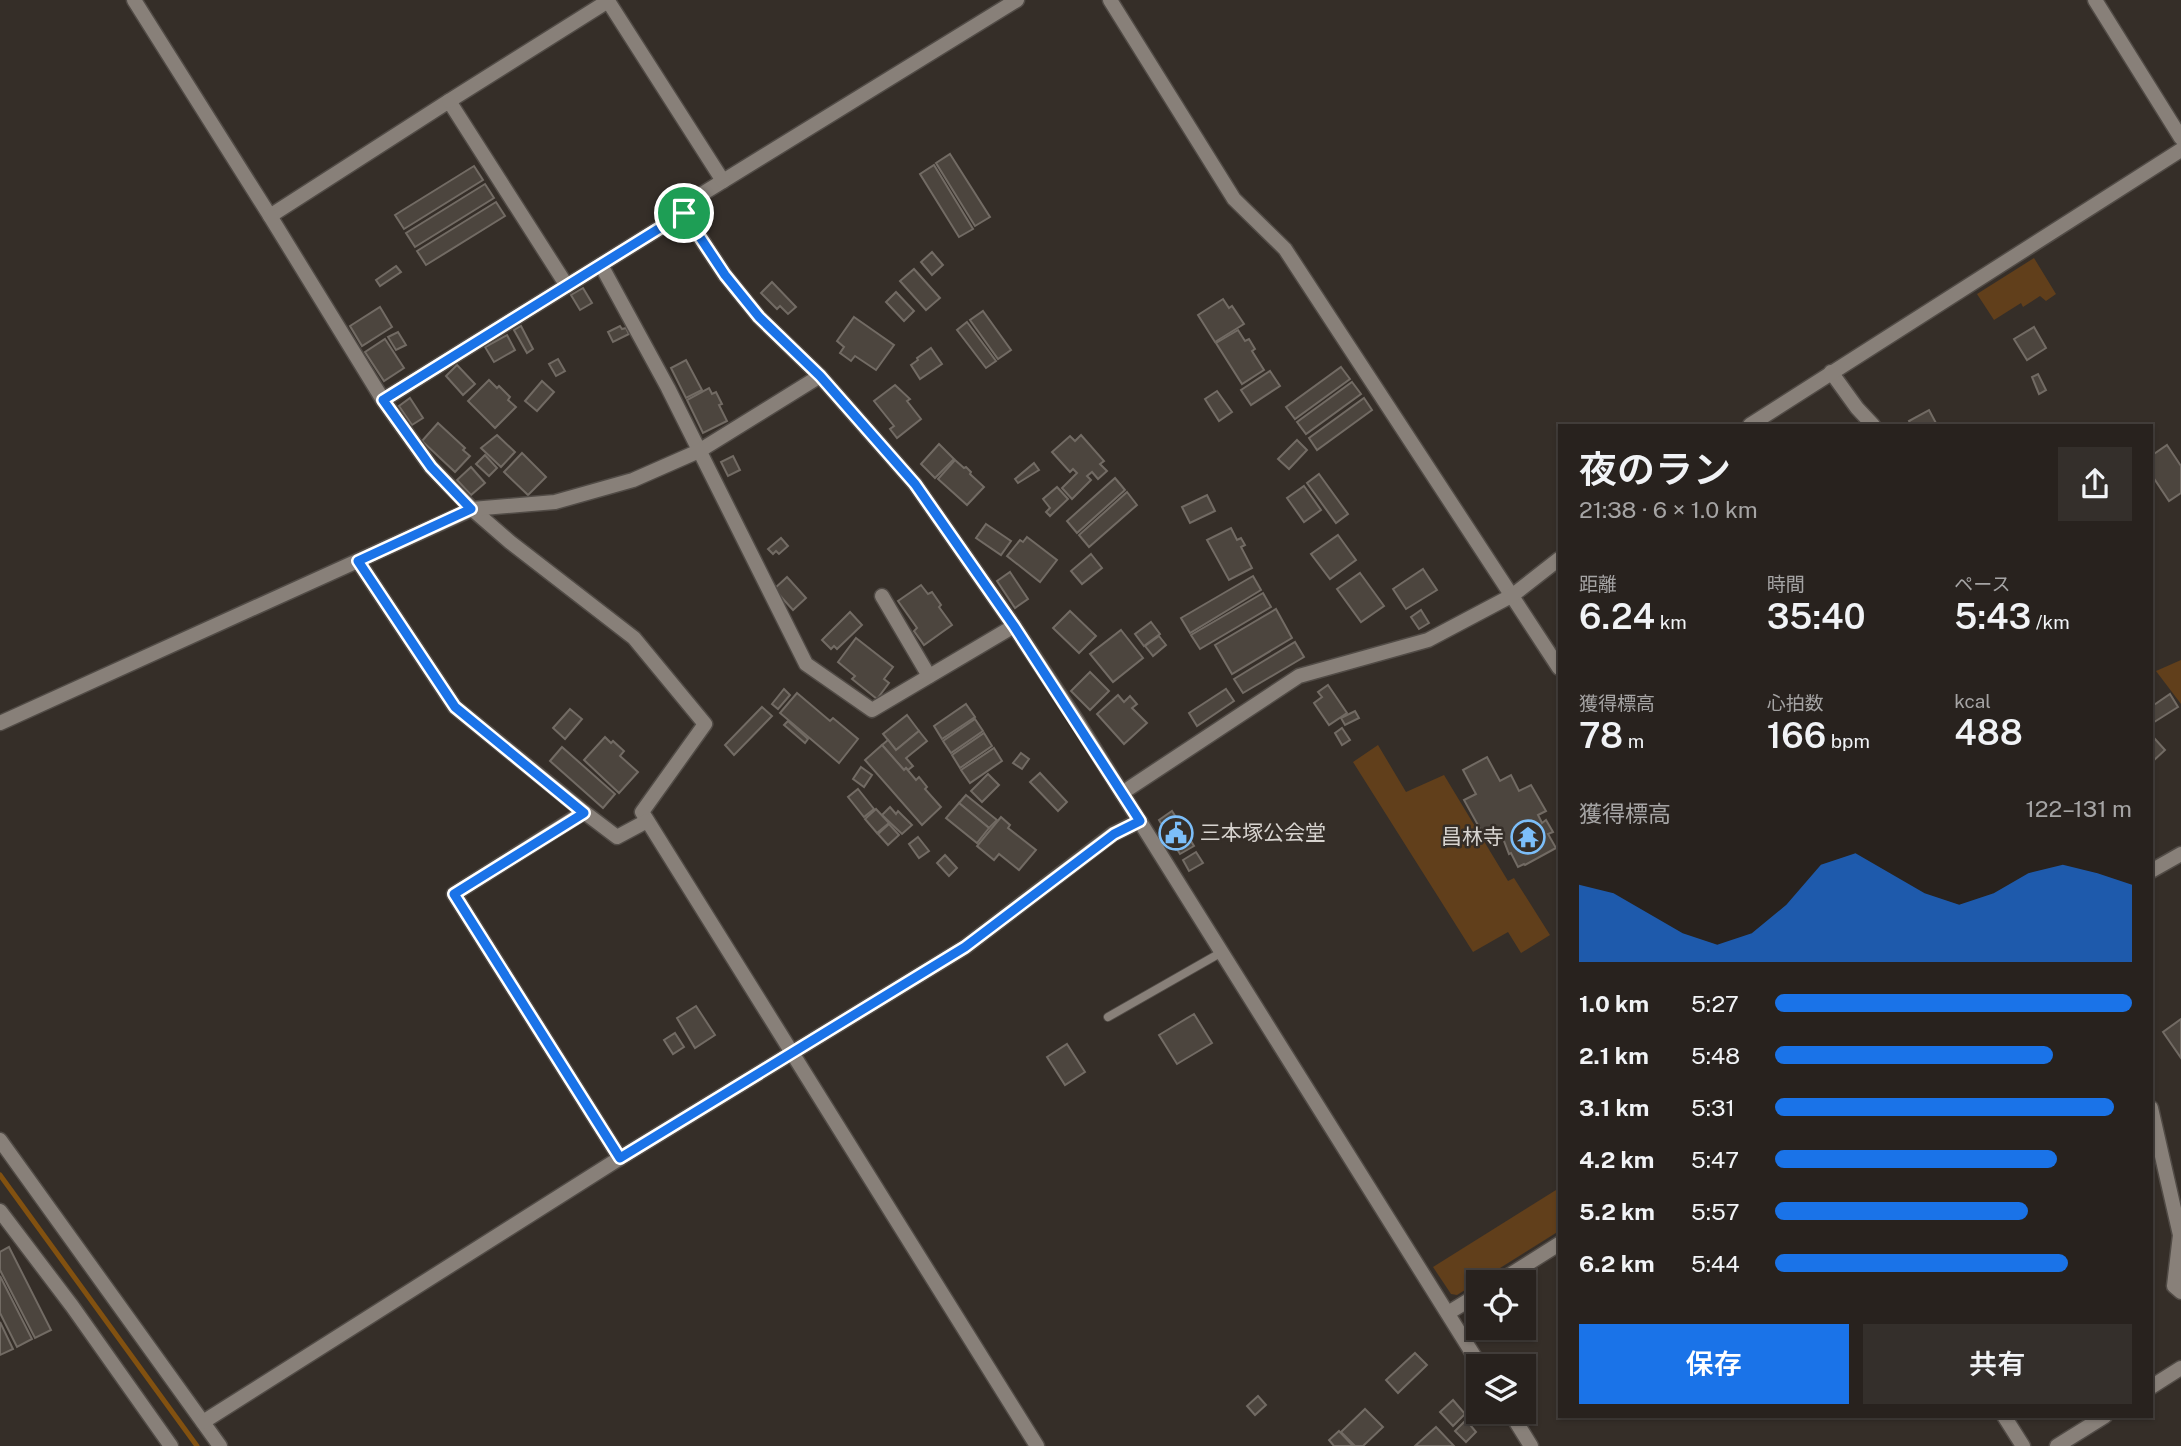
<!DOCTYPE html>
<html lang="ja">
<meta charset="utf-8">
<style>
body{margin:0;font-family:"Public Sans","Noto Sans JP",sans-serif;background:#342f2b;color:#f1f3f6;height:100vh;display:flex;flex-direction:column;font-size:26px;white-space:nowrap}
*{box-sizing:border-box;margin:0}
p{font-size:23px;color:#a5a4a4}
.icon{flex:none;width:38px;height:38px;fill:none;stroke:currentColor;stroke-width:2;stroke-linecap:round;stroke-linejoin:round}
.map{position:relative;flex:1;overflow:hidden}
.sheet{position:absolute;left:1558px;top:424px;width:595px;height:994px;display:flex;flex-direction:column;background:#28221e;border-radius:0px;box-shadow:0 2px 5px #0004,0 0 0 2px #443f3c}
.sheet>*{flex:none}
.fabs{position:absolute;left:1466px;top:1270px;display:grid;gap:14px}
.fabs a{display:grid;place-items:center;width:70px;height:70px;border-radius:0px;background:#28221e;box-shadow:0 2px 5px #0004,0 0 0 2px #443f3c;font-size:35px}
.pin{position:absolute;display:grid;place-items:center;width:60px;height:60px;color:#fff;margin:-30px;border:4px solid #fff;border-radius:50%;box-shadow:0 2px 7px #0007}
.round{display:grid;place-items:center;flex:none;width:74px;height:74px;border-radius:0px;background:#342f2b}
.head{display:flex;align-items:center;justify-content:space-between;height:119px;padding:0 21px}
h1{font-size:38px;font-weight:600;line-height:52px}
.metrics{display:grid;grid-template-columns:repeat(3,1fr);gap:10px;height:119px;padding:7px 21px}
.metrics div{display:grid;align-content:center}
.metrics b{font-size:35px;font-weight:600}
.metrics small{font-size:19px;font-weight:400}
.metrics p{font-size:19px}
.chart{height:196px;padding:14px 21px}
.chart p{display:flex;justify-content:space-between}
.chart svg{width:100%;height:126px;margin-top:7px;fill:#1a73e8;opacity:.7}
.button{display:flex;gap:14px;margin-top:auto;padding:14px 21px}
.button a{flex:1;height:80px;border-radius:0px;background:#1a73e8;color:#fff;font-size:28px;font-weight:600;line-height:80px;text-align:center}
.button a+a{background:#342f2b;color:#f1f3f6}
ul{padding:0 21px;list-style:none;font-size:23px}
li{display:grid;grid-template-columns:112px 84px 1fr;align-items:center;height:52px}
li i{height:18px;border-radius:9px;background:#1a73e8}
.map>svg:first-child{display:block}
</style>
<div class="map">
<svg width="2181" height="1446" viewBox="0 0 2181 1446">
<rect width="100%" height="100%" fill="#352e28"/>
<g fill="#613f1b">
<polygon points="2034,258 2056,294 2046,301 2040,296 2023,307 2021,303 1994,320 1977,294"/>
<polygon points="2181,660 2181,704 2156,671"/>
<polygon points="1378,745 1406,792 1444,775 1508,881 1514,878 1550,935 1521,953 1508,932 1473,952 1353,762"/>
<polygon points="1556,1190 1559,1194 1559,1231 1457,1295 1451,1294 1433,1267"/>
</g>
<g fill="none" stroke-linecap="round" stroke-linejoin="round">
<polyline stroke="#825110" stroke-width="5" points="0,1175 197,1446"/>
</g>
<g fill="#4c453e" stroke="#726b64" stroke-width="2">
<polygon points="950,154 990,217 975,226 936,163"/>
<polygon points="934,165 973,229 959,237 920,174"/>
<polygon points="474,166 483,180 404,229 395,215"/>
<polygon points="485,184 494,198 415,247 406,233"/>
<polygon points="496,202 505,216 426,265 417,251"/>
<polygon points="932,252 943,265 932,275 921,262"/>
<polygon points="396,266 401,272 380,286 376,280"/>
<polygon points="914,269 940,298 926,310 900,281"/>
<polygon points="772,282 796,307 788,314 780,306 777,309 761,293"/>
<polygon points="583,288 592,303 580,310 571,295"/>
<polygon points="896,292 914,311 904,321 886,302"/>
<polygon points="1223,299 1229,308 1232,306 1244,324 1215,342 1198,315"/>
<polygon points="380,307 392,327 362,346 350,326"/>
<polygon points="983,311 1011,350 998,359 970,320"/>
<polygon points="854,317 894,345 876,370 855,356 851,361 840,353 844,347 837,341"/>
<polygon points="967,322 996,361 986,368 957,330"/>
<polygon points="521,326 533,349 527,353 514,330"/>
<polygon points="620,326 622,329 626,328 629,334 613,342 608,332"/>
<polygon points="2034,327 2046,348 2027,360 2014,339"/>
<polygon points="1238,330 1245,341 1249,339 1255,349 1252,351 1264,370 1242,384 1216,343"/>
<polygon points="398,332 406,345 396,350 388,337"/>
<polygon points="507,335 515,350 494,362 485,347"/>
<polygon points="385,339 404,368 384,381 365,352"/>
<polygon points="931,348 942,364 920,379 911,365 918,360 917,358"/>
<polygon points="558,359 565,371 556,376 549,364"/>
<polygon points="686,360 702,390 686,398 671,368"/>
<polygon points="457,365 475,384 463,395 446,376"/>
<polygon points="1341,367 1350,379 1295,419 1286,407"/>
<polygon points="1270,371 1280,386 1251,405 1241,390"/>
<polygon points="2038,374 2046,390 2039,394 2032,377"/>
<polygon points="489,380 497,388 499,386 510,397 508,400 516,407 495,428 468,401"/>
<polygon points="542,381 554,392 537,411 525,401"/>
<polygon points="1352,382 1361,394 1306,434 1297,422"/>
<polygon points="895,385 910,399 907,401 921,419 897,438 890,429 894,426 874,401"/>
<polygon points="709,388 712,394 716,392 722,404 719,405 727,421 703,433 687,400"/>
<polygon points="1217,391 1232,412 1219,421 1205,399"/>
<polygon points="410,398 423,418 412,425 399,406"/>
<polygon points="1364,398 1372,410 1317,450 1309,438"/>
<polygon points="1929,410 1937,425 1911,425 1909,421"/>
<polygon points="438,423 465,448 463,450 470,456 455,472 422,441"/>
<polygon points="497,435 515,452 501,467 481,448"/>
<polygon points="1081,435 1104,461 1100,464 1107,471 1098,479 1092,472 1087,476 1091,480 1072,499 1062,488 1077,473 1073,469 1070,472 1052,452 1070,436 1075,441"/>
<polygon points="1297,440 1307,450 1289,469 1278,459"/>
<polygon points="939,444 954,459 935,478 921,464"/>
<polygon points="2167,445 2181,466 2181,493 2169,501 2151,474 2151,456"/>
<polygon points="522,453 546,477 528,495 504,472"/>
<polygon points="485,455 497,468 489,476 476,464"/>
<polygon points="733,456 740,470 728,476 721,462"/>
<polygon points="955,460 964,468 966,467 971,472 970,474 984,487 967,505 938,479"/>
<polygon points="1034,463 1039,470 1018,483 1015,479"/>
<polygon points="471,467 485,483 471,495 457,480"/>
<polygon points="1319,474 1348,514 1336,523 1307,483"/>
<polygon points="1115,478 1125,490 1077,533 1067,521"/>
<polygon points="1304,486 1321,510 1304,522 1287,498"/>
<polygon points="1057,487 1068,499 1050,516 1046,512 1050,508 1043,499"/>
<polygon points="1127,492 1137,505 1089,547 1079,535"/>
<polygon points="1207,495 1215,511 1190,523 1182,507"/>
<polygon points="986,524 1011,541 1001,555 976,538"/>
<polygon points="1231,528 1237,540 1241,538 1245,545 1241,547 1252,568 1229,580 1207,540"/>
<polygon points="1338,535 1356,560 1330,579 1311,554"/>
<polygon points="1027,537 1057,560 1040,582 1007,556 1020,540 1023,542"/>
<polygon points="781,538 788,546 779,554 776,551 773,554 768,549"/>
<polygon points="1091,554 1102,568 1082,584 1071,571"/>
<polygon points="1423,569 1437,590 1406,609 1393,589"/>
<polygon points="1010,572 1028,599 1015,608 997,581"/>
<polygon points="1360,573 1384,606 1361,622 1337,589"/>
<polygon points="1253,576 1261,590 1190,633 1181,618"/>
<polygon points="787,577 806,598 793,610 774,589"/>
<polygon points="921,585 928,594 932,592 941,605 939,607 952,625 924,645 914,631 917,628 898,601"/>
<polygon points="1263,593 1271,607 1200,649 1191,635"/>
<polygon points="1276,609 1292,638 1232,674 1215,645"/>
<polygon points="1421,610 1429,623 1419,629 1411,617"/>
<polygon points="1070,611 1096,636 1079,653 1053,628"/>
<polygon points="850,612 862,625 837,649 834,646 831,649 822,640"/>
<polygon points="1151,622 1160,634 1144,646 1135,634"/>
<polygon points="1121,630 1143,658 1113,682 1090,654"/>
<polygon points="1159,636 1166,645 1153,656 1145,646"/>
<polygon points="856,638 893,667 884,679 889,683 877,699 852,679 855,676 838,662"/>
<polygon points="1295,642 1304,657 1243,693 1234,679"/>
<polygon points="1090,672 1109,691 1090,710 1071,691"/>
<polygon points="1328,685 1347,713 1329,725 1314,703 1322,697 1318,692"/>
<polygon points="784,689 790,695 778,709 772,704"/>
<polygon points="1226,689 1234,701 1197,726 1189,713"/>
<polygon points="797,693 830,721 833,718 858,739 839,763 780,713"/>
<polygon points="2170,694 2178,707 2151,724 2151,707"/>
<polygon points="1118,695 1124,702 1130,696 1137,704 1132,708 1147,723 1124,744 1097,714"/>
<polygon points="966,704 975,717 942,739 934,726"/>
<polygon points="762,707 772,716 734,755 725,745"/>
<polygon points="570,709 582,719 565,739 553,728"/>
<polygon points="1355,711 1359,718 1345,725 1341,718"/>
<polygon points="907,715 919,731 896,750 883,734"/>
<polygon points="975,719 983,731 951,753 943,741"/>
<polygon points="788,721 808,739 805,743 784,725"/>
<polygon points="1342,728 1350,740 1342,745 1335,733"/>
<polygon points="919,731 927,741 906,758 913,766 908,770 906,768 904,770 882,745 888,740 896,750"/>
<polygon points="984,733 992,746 960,768 952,755"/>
<polygon points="605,737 611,743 613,741 624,751 620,756 638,772 619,793 584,760"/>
<polygon points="2155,739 2165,750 2151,763 2151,743"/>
<polygon points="882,745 904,770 906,768 916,780 919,777 927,787 925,789 941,807 922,825 865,760"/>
<polygon points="562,747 615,794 603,808 550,761"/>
<polygon points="994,748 1002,761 970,783 961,770"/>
<polygon points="1021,753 1029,759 1022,769 1013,763"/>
<polygon points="1487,757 1500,781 1511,775 1519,791 1531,785 1546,811 1538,815 1542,823 1546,820 1553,832 1548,834 1556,848 1525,865 1524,864 1518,867 1511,853 1509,854 1499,828 1484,836 1464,800 1476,794 1463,770"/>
<polygon points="861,767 872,775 864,787 853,779"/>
<polygon points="1040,773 1067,802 1058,811 1030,782"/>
<polygon points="988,774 999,785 982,802 971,791"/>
<polygon points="858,789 874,809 864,817 848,797"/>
<polygon points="966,795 997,820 989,828 959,803"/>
<polygon points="959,803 989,828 977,843 946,818"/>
<polygon points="890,807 896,814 898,811 912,825 902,834 882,815"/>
<polygon points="876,809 889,823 877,833 865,819"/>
<polygon points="1172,811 1194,846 1180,854 1159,820"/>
<polygon points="1001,817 1010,825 1008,828 1036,850 1019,870 999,854 994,860 977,846"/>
<polygon points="889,824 899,835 888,845 878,834"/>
<polygon points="918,837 929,851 919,858 909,844"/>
<polygon points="1196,852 1203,863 1189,871 1183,860"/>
<polygon points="945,855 957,868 949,876 937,863"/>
<polygon points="696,1006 715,1035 695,1048 677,1018"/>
<polygon points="1194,1014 1212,1043 1177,1064 1159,1035"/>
<polygon points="2181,1019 2181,1058 2163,1032"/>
<polygon points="675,1033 684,1047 673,1054 664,1040"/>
<polygon points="1067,1044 1085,1072 1065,1085 1047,1057"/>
<polygon points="9,1247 51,1330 35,1338 0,1270 0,1252"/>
<polygon points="0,1276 32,1339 17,1347 0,1313"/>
<polygon points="0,1322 13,1349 0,1355"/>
<polygon points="1415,1353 1427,1365 1398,1393 1386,1380"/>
<polygon points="1258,1396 1266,1405 1255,1415 1247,1406"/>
<polygon points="1453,1400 1465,1414 1453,1426 1440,1412"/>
<polygon points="1365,1409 1383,1427 1363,1446 1355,1446 1341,1432"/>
<polygon points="1466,1420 1476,1432 1466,1442 1455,1431"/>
<polygon points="1436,1427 1454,1446 1415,1446"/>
<polygon points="1339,1431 1353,1446 1334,1446 1329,1440"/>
</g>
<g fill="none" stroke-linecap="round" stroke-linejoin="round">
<defs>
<polyline id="service" points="1108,1017 1222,952"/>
<g id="minor">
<polyline points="134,0 270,216 449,101 567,286"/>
<polyline points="1017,0 689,202 684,213 383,400 431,467 472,509 510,542 634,638 705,724 642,812 1037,1446"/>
<polyline points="1110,0 1234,199 1285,249 1559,668"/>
<polyline points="2095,0 2181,138"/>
<polyline points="449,101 608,1 723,181"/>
<polyline points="684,213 725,275 759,317 820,376"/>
<polyline points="270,216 383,400"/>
<polyline points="601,265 668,388 806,664 872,710 1014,626"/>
<polyline points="1831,372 1857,408 1873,425"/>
<polyline points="1750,425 2181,150"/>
<polyline points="358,561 455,707 584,812 454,894 620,1158"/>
<polyline points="882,596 929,676"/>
<polyline points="1122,793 1299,676 1428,640 1513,595 1559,559"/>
<polyline points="584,812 617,837 647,821"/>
<polyline points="2151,871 2181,854"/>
<polyline points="2151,1108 2180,1235 2174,1286 2181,1292"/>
<polyline points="0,1140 220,1446"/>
<polyline points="0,1211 72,1306 171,1446"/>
<polyline points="1497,1283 1559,1244"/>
<polyline points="1448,1313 1479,1294"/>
<polyline points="2151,1387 2181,1368"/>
<polyline points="2004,1416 2023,1446"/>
<polyline points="203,1422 620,1158 965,947 1113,834 1140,821"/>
<polyline points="2057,1446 2105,1416"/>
</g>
<g id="tertiary">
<polyline points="0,723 472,509 555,502 633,480 699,451 820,376 915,484 1014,626 1077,721 1481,1367"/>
<polyline points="1510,1412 1531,1446"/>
</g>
</defs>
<use href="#service" stroke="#514b46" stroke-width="10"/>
<use href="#minor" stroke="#514b46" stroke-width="17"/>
<use href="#tertiary" stroke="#514b46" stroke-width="17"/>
<use href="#service" stroke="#888079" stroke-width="8"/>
<use href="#minor" stroke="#888079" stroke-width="14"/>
<use href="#tertiary" stroke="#888079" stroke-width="14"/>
</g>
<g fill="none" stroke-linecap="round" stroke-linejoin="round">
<defs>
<polygon id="route" points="684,213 725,275 759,317 820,376 915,484 1014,626 1140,821 1114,834 965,947 620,1158 454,894 584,813 455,707 358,561 471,509 431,467 383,400"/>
</defs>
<use href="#route" stroke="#fff" stroke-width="14"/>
<use href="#route" stroke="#1a73e8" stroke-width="9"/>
</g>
<defs>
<symbol id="civic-ring" viewBox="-11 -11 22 22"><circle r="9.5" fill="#352e28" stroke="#7cbef9" stroke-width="1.5"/><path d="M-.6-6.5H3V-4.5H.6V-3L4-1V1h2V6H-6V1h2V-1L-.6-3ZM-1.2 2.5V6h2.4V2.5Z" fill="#7cbef9"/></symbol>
<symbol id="temple-ring" viewBox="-11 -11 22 22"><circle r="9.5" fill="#352e28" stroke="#7cbef9" stroke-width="1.5"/><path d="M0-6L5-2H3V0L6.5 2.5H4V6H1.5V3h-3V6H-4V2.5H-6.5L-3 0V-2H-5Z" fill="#7cbef9"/></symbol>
</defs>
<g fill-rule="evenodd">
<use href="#civic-ring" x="1157" y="814" width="38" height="38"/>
<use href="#temple-ring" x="1509" y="818" width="38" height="38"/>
</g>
<g text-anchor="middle" stroke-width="5" stroke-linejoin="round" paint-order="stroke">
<g font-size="21" fill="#d8d4d0" stroke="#352e28" text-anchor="start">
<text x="1200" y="840">三本塚公会堂</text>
<text x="1504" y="844" text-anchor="end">昌林寺</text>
</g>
</g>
</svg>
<div class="fabs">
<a><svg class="icon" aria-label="locate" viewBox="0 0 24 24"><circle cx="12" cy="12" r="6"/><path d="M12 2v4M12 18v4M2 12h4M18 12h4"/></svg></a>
<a><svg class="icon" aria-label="layers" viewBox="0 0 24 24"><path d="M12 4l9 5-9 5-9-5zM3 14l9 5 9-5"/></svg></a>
</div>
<div class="pin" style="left:684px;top:213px;background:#1e9e55"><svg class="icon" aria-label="arrive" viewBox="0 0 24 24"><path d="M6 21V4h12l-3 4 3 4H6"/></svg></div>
<section class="sheet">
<div class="head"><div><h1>夜のラン</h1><p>21:38 · 6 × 1.0 km</p></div><a class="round"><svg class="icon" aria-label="share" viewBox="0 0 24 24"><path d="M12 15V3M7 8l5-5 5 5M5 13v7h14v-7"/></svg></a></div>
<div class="metrics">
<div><p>距離</p><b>6.24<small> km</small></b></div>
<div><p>時間</p><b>35:40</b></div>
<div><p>ペース</p><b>5:43<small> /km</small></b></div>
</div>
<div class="metrics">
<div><p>獲得標高</p><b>78<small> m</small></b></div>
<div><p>心拍数</p><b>166<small> bpm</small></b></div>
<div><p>kcal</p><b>488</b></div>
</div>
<div class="chart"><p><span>獲得標高</span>122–131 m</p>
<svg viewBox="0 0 160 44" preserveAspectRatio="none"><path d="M0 44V17L10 20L20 27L30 34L40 38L50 34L60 24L70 10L80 6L90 13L100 20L110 24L120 20L130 13L140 10L150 13L160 17V44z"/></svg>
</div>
<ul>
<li><b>1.0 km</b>5:27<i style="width:100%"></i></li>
<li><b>2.1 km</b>5:48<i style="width:78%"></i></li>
<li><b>3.1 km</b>5:31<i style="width:95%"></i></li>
<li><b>4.2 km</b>5:47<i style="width:79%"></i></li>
<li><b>5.2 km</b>5:57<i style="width:71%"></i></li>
<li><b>6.2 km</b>5:44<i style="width:82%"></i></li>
</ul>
<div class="button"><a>保存</a><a>共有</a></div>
</section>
</div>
